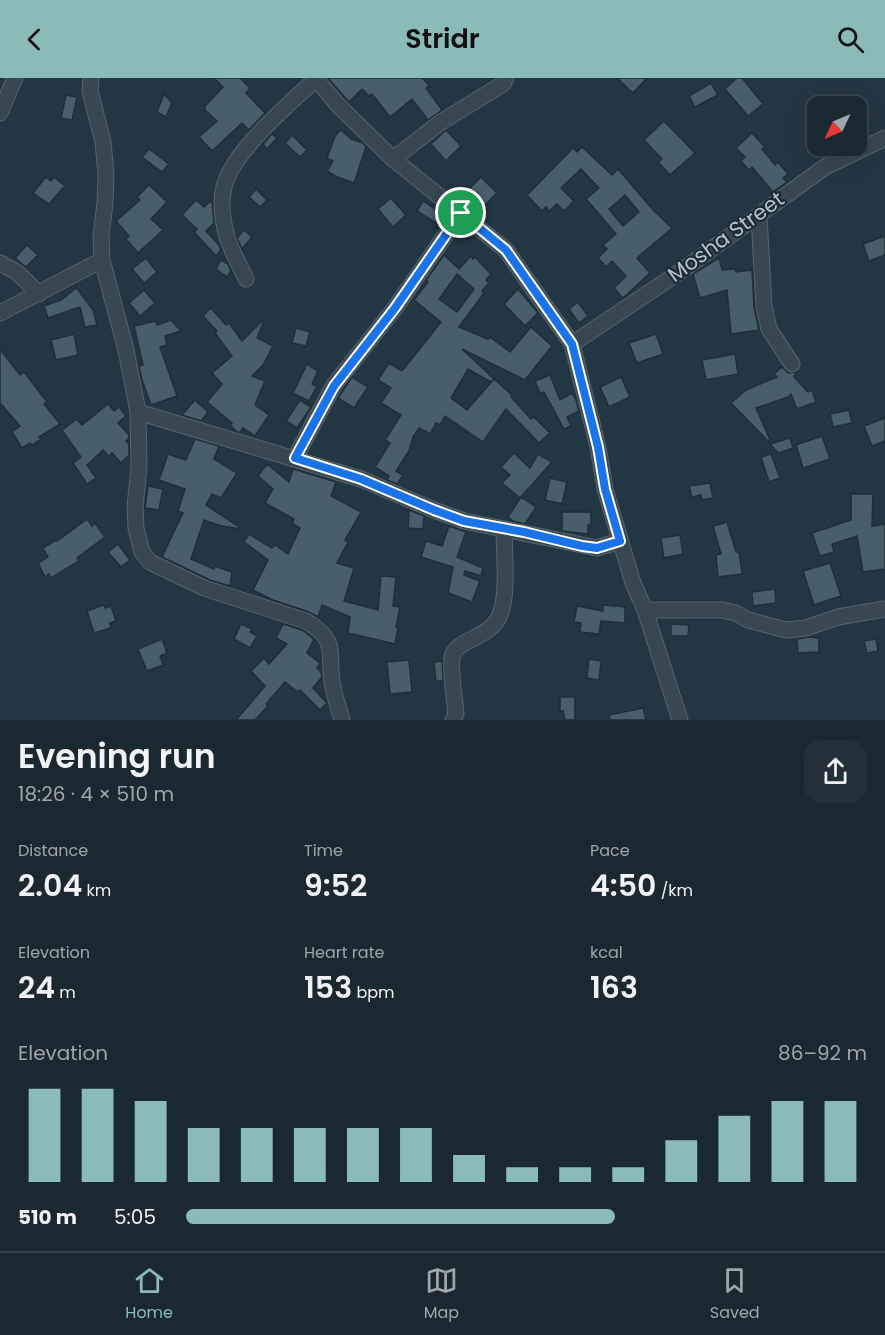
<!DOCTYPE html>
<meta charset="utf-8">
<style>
body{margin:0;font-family:Poppins,sans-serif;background:#23303a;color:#f1f3f6;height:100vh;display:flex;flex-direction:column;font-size:22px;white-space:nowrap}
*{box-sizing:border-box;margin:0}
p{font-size:20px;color:#9fa6ac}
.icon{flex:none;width:33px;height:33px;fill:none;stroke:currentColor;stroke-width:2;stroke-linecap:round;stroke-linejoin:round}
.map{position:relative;height:642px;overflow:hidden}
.details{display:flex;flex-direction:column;background:#1a2832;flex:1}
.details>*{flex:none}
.needle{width:39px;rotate:226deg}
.controls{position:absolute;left:807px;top:18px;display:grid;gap:12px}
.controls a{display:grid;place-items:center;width:60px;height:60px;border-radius:12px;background:#1a2832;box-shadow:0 6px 24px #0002,0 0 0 2px #38444d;font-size:30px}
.pin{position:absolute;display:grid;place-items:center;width:51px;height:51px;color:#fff;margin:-26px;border:3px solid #fff;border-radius:50%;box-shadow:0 2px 6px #0007}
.round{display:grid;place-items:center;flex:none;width:63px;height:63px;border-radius:18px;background:#23303a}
.overview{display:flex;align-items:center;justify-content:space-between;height:102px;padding:0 18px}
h1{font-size:33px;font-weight:600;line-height:45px}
.figures{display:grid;grid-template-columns:repeat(3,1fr);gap:9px;height:102px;padding:6px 18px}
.figures div{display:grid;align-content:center}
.figures b{font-size:30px;font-weight:600}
.figures small{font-size:16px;font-weight:400}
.figures p{font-size:16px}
.chart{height:168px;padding:12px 18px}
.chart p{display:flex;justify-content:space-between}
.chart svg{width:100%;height:108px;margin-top:6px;stroke:#8bbbb9;stroke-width:6}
ul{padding:0 18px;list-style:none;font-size:20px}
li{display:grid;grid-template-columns:96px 72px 1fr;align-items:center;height:45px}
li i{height:15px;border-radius:8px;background:#8bbbb9}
header{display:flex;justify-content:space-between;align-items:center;height:78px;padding:0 18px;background:#8bbbb9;color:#111;font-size:27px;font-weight:600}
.dock{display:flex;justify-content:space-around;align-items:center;height:84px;border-top:2px solid #38444d;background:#1a2832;font-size:16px;color:#9fa6ac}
.dock a{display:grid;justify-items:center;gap:3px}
.dock .active{color:#8bbbb9}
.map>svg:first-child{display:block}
</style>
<header><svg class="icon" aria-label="back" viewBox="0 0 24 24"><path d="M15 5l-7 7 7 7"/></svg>Stridr<svg class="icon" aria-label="search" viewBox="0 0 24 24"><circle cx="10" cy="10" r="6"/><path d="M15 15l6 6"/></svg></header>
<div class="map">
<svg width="885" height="642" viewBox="0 0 885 642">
<rect width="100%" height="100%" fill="#233643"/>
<g fill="#495e6b" stroke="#1f2e39" stroke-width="1.5" fill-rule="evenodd">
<polygon points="214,0 240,0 250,10 246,15 265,35 249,52 242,45 212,73 199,59 217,43 205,32 205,28 223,9"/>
<polygon points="328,0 422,0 429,7 426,10 442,32 428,42 412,21 390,39 372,16 369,18 362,11 349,24"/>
<polygon points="617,0 647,0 633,15"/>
<polygon points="737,0 742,0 763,26 748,38 725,11"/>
<polygon points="711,5 718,17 695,29 689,18"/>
<polygon points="164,16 172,25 166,39 157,34"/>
<polygon points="66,17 77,19 72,42 61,40"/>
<polygon points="664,43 695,75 670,97 658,84 662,81 644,62"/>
<polygon points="341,52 351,61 363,65 366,69 354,105 335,98 327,93 333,83 327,80 335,58"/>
<polygon points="446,52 461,68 446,83 431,66"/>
<polygon points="752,55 765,69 762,71 775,87 778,84 788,96 783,100 787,104 773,114 752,89 749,92 741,83 745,79 736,70"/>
<polygon points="272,56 277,60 267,71 263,66"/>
<polygon points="292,57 307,72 300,79 285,65"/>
<path d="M582,69L612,97L618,91L654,133L672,150L637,180L650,195L623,220L614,210L626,198L612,183L606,189L598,180L607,171L603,167L616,156L586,121L599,110L581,91L561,110L574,123L564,133L557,126L549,133L546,129L542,133L527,117L573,70L577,74ZM625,117L639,134L623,148L609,131Z"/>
<polygon points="149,71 169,86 162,94 142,79"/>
<polygon points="46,99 51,103 54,99 65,108 49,126 33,115"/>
<polygon points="481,99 497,115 479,133 463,117"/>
<polygon points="149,107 167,124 151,141 163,152 138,175 126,161 129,158 116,143 140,122 137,119"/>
<polygon points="256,111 267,122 260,129 249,119"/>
<polygon points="391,120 406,137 393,149 378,131"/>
<polygon points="196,122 204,129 211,123 212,124 214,145 206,153 219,167 221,172 216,178 194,154 197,151 182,137"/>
<polygon points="423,123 444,137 438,146 417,133"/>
<polygon points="244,152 252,159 242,171 237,160"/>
<polygon points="885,158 885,177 869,183 863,166"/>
<polygon points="27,167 38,177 26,189 15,180"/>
<path d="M444,177L459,191L471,178L473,181L475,179L491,196L486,202L489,205L482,213L484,215L459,249L488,261L490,259L510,274L531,249L552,268L525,302L462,271L494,301L491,304L468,291L451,320L467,332L494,301L512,317L511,319L531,341L534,339L550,355L539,365L506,331L483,364L445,338L440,347L436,345L430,356L419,350L413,359L409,373L396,393L403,397L397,406L387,402L389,398L375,389L390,365L385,362L401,337L381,325L391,310L378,302L389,285L402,293L441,244L414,222L428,204L426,202ZM457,196L474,211L457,234L439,221Z"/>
<polygon points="146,180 157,194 144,205 132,191"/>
<polygon points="719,180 722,192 735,191 736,194 752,192 754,229 759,252 731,256 727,212 700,220 693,196"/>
<polygon points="221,182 228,186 231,193 227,199 216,191"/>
<polygon points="75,208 93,232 97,247 85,249 80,229 48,240 44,228 61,222 75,211"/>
<polygon points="518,211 538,235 525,248 504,226"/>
<polygon points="144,212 155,225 140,238 129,225"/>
<polygon points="578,224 588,238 579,245 569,231"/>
<polygon points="211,230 226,247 229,245 242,263 265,240 257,260 273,268 263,287 252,298 265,303 255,327 269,337 255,358 243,350 240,354 237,354 230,347 232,345 207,324 222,306 212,295 232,278 215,255 217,253 203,238"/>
<polygon points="171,242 181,253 165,258 167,267 160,269 177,318 151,327 142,302 139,288 143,287 134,248 156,243 157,247"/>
<polygon points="296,250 310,254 306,268 292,265"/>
<polygon points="74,256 78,277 56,282 51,262"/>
<polygon points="656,256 663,276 637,285 629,265"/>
<polygon points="0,271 20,297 24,294 47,324 44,326 60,346 39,359 41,361 32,367 30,365 22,370 12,354 20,348 0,325"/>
<polygon points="735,276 738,296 706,302 702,282"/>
<polygon points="307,286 318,293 312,306 317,308 309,323 293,315"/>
<polygon points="782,289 788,295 797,294 794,299 808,314 812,312 816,324 797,331 791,316 788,319 756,330 770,362 768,363 731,325 746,312 777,299 774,296"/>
<polygon points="550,297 560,322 572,315 576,322 579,333 567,339 571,348 564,351 544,314 540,315 535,303"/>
<polygon points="352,299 368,309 354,330 338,320"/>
<polygon points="621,299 630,319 609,329 600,309"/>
<polygon points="195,322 208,334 201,343 182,337"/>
<polygon points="300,322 311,329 297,350 286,343"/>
<polygon points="108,326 114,333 119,329 126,338 118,345 129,357 129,360 126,363 129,366 129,377 121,385 112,375 109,379 103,372 87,387 96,400 87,406 73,385 81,379 62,352 77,341 82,347"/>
<polygon points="849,332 852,345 833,349 830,336"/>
<polygon points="885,340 885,363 872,368 864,348"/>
<polygon points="822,358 830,381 803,390 796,367"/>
<polygon points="790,360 793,370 778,375 770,366"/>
<polygon points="195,361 219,368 214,381 237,395 221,420 212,416 206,427 242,451 221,448 204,442 191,481 214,491 215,488 232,494 230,508 210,502 162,479 183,435 178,433 185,411 159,402 168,376 186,382"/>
<polygon points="514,375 530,390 538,376 552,384 520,420 502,405 510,397 501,389"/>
<polygon points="771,376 780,400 769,404 761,379"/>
<polygon points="267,386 289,404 293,391 336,404 331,418 361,434 345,462 348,464 337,485 354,490 344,523 378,532 381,498 396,499 393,528 400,529 396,549 398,550 395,566 348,555 350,539 322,527 318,539 309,534 273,522 253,512 268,482 244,464 249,456 272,470 275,467 288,476 300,450 292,445 294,441 265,425 273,411 258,398"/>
<polygon points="550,400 567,404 562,426 545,422"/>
<polygon points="710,405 713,420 702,422 701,417 692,419 689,408"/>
<polygon points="148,408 163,411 159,432 145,430"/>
<polygon points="851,416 873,416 872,448 885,446 885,491 863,494 857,458 832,466 834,474 820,478 812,455 851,442"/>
<polygon points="521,419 536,429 525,446 513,443 508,439"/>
<polygon points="409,432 424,438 423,451 408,450"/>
<polygon points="562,434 591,434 591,447 588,447 588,456 562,453"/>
<polygon points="87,441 92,448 95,445 105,459 77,480 79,483 51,500 49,496 45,499 38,485 48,479 43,470 56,462 57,463"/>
<polygon points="727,444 736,474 739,474 742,496 718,499 716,477 721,476 713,448"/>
<polygon points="449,448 466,454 457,479 483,490 481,498 465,493 464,497 480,503 472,524 448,515 453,489 421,479 426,463 442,468"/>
<polygon points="680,457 683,476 664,480 661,460"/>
<polygon points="118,466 130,482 121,489 108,474"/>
<polygon points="830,485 841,518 814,527 803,493"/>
<polygon points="775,511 776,525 753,528 752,514"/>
<polygon points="104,527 105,530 111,528 116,543 110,545 111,550 94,555 87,533"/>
<polygon points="603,527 625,529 625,545 601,543 599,556 580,554 581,545 574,544 577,528 603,533"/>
<polygon points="241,546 252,551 250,554 257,558 250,570 234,561"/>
<polygon points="283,546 302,552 314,561 307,575 320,585 317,590 321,594 322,599 313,610 327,625 320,632 300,612 298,614 285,604 266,626 268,628 255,642 236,642 265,608 251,593 264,580 269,586 287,566 276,560"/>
<polygon points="671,546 689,547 688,558 671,558"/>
<polygon points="809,559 819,560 819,574 798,575 797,561"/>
<polygon points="162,561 167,575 160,578 163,587 147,593 138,571"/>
<polygon points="876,561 878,573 867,575 864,563"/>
<polygon points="589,581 601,583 599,602 587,600"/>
<polygon points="409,582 412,614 390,616 387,584"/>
<polygon points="442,583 443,603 436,603 434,584"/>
<polygon points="560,619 575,619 575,642 565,642 563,633 560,633"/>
<polygon points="643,630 646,642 610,642 609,637"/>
</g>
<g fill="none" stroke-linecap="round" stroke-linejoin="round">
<defs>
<g id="minor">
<path d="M91,0L90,13L103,64L106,97L105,125L101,158L102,182L126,272L138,334L139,388L135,429L136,450L142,474L150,484L204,510L306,543C341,564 326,576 333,609C335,620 339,631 342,642"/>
<polyline points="315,0 338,27 393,81 506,172 572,266 598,369 605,411 633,505 645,532 680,642"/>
<polyline points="0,35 15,0"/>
<polyline points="393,81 441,44 503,6 506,0"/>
<polyline points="759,138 764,228 769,251 792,286"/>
<polyline points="0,185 18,195 39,216"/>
<path d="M246,201C240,187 231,173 227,159C223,144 220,124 224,109C232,74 289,26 316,1"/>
<polyline points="0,235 102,182"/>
<polyline points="572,266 684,191 825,89 885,60"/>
<polyline points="138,334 361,401 434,432 464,443 597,470 620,463"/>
<polyline points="295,380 334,307 395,230 461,135"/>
<polyline points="645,532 722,532 736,535 748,542 786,552 806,550 838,539 885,531"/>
<path d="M453,642L456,636C455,623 449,586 453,576C459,561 489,560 499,539C509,519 504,475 504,451"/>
</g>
</defs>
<use href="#minor" stroke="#56656f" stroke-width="17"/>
<use href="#minor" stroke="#384752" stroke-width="15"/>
</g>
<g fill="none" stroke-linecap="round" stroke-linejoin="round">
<defs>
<polygon id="route" points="461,135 506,172 572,266 598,369 605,411 620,463 597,470 582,468 524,454 464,443 434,432 361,401 295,380 334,308 395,230"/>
</defs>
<use href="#route" stroke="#fff" stroke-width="12"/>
<use href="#route" stroke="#1a73e8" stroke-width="8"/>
</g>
<g text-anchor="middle" stroke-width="4.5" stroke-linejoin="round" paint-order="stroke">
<g font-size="21" fill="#b5c2cc" stroke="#1c2c37">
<text transform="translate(726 159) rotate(-36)" y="7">Mosha Street</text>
</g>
</g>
</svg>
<div class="controls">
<a><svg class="needle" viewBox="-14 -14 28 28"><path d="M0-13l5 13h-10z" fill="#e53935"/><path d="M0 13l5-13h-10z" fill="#9fa6ac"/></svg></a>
</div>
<div class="pin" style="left:461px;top:135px;background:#1e9e55"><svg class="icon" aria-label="arrive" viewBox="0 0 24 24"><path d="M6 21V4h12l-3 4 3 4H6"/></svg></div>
</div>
<section class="details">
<div class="overview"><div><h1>Evening run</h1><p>18:26 · 4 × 510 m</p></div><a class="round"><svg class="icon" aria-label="share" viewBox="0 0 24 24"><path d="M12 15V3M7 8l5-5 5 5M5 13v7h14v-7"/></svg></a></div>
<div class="figures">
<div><p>Distance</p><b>2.04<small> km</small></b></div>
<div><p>Time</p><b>9:52</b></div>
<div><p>Pace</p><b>4:50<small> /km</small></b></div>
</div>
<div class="figures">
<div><p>Elevation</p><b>24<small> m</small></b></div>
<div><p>Heart rate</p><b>153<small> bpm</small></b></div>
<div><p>kcal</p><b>163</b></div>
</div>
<div class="chart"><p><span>Elevation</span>86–92 m</p>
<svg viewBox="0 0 160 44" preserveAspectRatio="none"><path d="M5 44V6M15 44V6M25 44V11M35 44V22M45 44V22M55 44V22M65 44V22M75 44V22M85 44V33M95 44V38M105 44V38M115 44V38M125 44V27M135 44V17M145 44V11M155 44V11"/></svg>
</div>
<ul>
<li><b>510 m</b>5:05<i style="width:63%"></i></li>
</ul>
</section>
<nav class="dock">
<a class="active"><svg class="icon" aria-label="home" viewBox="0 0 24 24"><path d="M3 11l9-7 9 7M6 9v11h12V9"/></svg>Home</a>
<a><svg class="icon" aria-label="map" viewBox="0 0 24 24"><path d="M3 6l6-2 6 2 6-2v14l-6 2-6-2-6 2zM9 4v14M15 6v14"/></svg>Map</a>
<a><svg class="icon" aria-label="saved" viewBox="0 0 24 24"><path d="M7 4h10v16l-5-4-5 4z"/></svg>Saved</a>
</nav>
